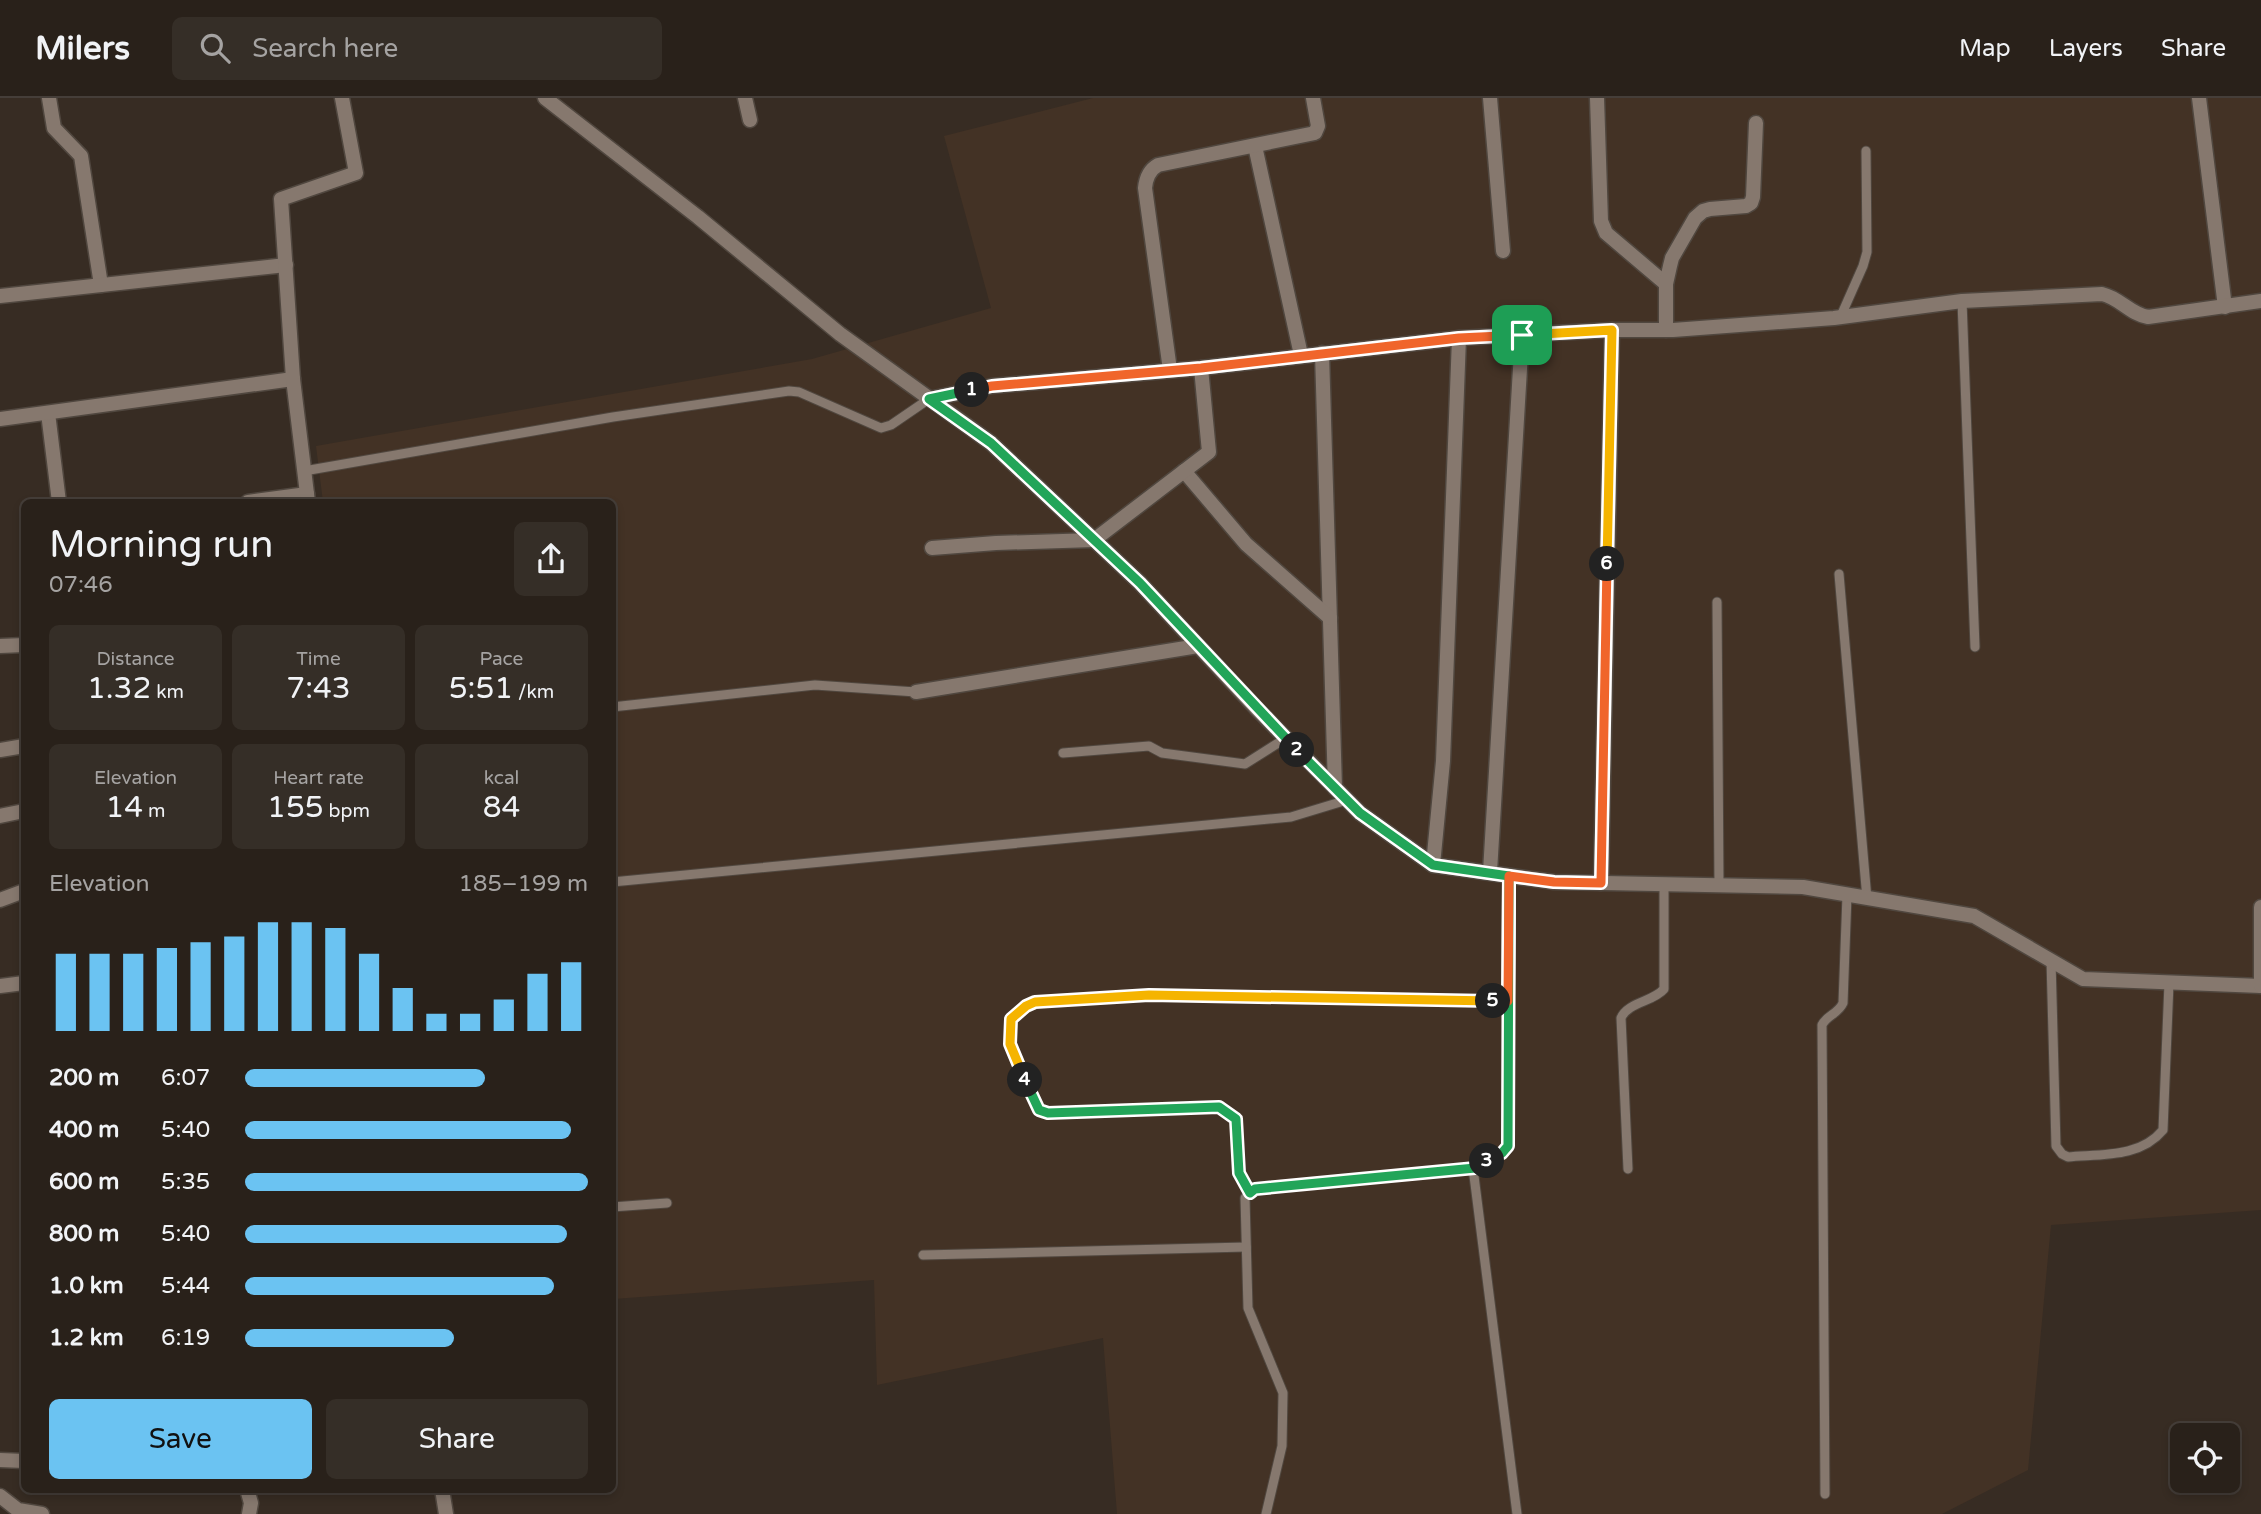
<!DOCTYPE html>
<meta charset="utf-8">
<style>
body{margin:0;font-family:"Varela Round",sans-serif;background:#352e27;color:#f1f3f6;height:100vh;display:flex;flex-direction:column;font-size:26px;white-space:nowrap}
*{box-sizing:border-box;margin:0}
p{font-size:23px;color:#a5a3a2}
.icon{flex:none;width:38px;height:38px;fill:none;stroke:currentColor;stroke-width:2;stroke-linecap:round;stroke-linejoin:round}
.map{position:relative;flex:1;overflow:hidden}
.drawer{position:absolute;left:21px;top:401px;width:595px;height:994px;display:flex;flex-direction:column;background:#29211a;border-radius:10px;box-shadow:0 4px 10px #0003,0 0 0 2px #453e39}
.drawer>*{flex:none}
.controls{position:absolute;left:2170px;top:1325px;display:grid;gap:14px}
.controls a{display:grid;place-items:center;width:70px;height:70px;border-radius:10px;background:#29211a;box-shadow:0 4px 10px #0003,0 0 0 2px #453e39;font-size:35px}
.pin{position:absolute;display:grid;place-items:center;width:60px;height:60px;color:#fff;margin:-30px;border-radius:14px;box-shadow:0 4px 10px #0006}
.km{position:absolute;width:35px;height:35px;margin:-18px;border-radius:50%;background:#222;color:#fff;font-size:19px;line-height:35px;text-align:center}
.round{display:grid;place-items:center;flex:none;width:74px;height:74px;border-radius:10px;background:#352e27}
.overview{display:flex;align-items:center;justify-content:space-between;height:119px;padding:0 28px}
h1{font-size:38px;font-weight:600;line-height:52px}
.stats{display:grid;grid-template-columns:repeat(3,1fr);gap:10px;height:119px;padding:7px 28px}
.stats div{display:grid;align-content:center;border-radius:10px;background:#352e27;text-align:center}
.stats b{font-size:30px;font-weight:600}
.stats small{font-size:19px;font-weight:400}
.stats p{font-size:19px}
.chart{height:196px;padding:14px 28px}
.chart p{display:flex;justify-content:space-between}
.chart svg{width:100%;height:126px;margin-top:7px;stroke:#6bc3f2;stroke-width:6}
.primary-button{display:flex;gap:14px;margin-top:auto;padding:14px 28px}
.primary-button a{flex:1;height:80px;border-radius:10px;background:#6bc3f2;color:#111;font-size:28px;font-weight:600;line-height:80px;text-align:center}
.primary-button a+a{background:#352e27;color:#f1f3f6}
ul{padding:0 28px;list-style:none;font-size:23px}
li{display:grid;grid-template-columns:112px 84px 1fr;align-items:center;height:52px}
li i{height:18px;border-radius:9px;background:#6bc3f2}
header{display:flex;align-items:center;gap:42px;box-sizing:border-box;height:98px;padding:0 35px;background:#29211a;border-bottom:2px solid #453e39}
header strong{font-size:33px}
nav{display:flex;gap:38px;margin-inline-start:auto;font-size:24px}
.search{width:490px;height:63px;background:#352e27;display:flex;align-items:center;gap:18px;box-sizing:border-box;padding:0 24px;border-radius:10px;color:#a5a3a2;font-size:26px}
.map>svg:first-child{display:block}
</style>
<header>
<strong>Milers</strong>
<div class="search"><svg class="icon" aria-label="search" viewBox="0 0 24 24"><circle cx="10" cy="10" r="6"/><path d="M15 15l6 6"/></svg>Search here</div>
<nav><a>Map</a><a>Layers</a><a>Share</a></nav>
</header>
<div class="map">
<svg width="2261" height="1416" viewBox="0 0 2261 1416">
<rect width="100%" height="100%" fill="#372c23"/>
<polygon fill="#433225" points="1093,0 2261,0 2261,1112 2051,1127 2028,1372 1942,1416 1117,1416 1103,1240 877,1287 874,1182 613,1201 612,404 323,404 316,348 812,261 991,210 944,38"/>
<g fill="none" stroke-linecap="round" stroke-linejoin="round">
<defs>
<g id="service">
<polyline points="1962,203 1975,549"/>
<polyline points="1840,220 1863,168 1867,154 1866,53"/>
<polyline points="304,373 613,319 789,293 799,294 881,330 891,327 929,301"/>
<polyline points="1839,476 1867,801"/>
<polyline points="1717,504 1719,787"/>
<polyline points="612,609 815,587 916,594"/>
<polyline points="1063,655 1149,648 1162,655 1245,666 1286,640"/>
<polyline points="1509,778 1508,1048 1502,1055 1477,1067 1474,1078 1517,1416"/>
<polyline points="612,784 1291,719 1347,702"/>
<path d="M2051,862L2056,1048L2062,1056L2068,1059C2101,1056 2140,1060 2163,1032L2169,885"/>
<path d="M1628,1071L1621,920C1628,904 1653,904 1664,891V786"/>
<polyline points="1250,1095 1239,1075 1236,1021 1219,1009 1048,1015 1039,1012 1010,946 1013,918 1026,908 1035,904 1149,897 1509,903"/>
<polyline points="612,1109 667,1105"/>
<polyline points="923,1157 1246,1149"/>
<path d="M1825,1396L1822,927C1827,917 1838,916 1843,905L1847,797"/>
<polyline points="1266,1416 1282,1348 1283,1295 1248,1210 1245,1100 1254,1091 1475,1070"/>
</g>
<g id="minor">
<polyline points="49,0 54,30 81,58 101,187"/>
<polyline points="545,0 698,119 840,236 991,345 1140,485 1256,610 1360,715 1433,767 1554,784 1803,789 1974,818 2083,881 2261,888"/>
<polyline points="745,0 750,22"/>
<polyline points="1490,0 1503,153"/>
<polyline points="1597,0 1601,123 1606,135 1666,186"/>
<polyline points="2199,0 2225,209"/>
<polyline points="1255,48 1301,257"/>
<polyline points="0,198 286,167"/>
<polyline points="1666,232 1666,186 1670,168 1672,160 1695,120 1703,113 1710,111 1746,108 1751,105 1753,99 1756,25"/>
<polyline points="1322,255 1335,690"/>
<path d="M1170,272L1145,90C1146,80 1149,72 1158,67L1315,35L1318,28L1313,0"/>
<path d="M929,301L992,288L1201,270L1459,240L1612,232H1673L1834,220L1962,203L2102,196C2120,200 2130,216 2148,219L2261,203"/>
<polyline points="48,315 59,404"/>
<polyline points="0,321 293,281"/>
<polyline points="1184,373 1246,446 1330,520"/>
<polyline points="248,404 307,396"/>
<polyline points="308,404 293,281 281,101 356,75 342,0"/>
<polyline points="932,450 996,445 1094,442 1209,354 1201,270"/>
<polyline points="0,548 24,547"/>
<polyline points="916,594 1198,548"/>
<polyline points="0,652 24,648"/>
<polyline points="0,718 24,713"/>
<polyline points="1433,767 1443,663 1459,240"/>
<polyline points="1490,774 1522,237"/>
<polyline points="1601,785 1612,232"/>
<polyline points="0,802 24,793"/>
<polyline points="0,888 24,885"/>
<polyline points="2261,888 2261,809"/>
<polyline points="0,1362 24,1363"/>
<polyline points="247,1391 251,1405 249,1416"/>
<polyline points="442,1391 446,1416"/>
<polyline points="0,1398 18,1412 42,1416"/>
</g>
</defs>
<use href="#service" stroke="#50473f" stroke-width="11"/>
<use href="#minor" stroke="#50473f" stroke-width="17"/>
<use href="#service" stroke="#86786e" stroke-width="9"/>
<use href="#minor" stroke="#86786e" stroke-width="14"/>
</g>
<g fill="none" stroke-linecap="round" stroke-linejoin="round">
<defs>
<polyline id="split-1" points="972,292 992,288 1201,270 1459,240 1522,237"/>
<polyline id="split-2" points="972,292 929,301 991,345 1140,485 1297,652"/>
<polyline id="split-3" points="1297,652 1360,715 1433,767 1509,778 1508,1048 1502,1055 1487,1063"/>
<polyline id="split-4" points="1025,982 1039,1012 1048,1015 1219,1009 1236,1021 1239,1075 1250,1095 1255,1091 1475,1070 1487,1063"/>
<polyline id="split-5" points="1025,982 1010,946 1011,921 1026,908 1035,904 1149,897 1493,903"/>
<polyline id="split-6" points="1493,903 1508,903 1509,778 1554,784 1601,785 1607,466"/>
<polyline id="split-7" points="1522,237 1612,232 1607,466"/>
</defs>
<use href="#split-1" stroke="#fff" stroke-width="14"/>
<use href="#split-2" stroke="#fff" stroke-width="14"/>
<use href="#split-3" stroke="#fff" stroke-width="14"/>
<use href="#split-4" stroke="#fff" stroke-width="14"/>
<use href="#split-5" stroke="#fff" stroke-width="14"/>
<use href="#split-6" stroke="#fff" stroke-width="14"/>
<use href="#split-7" stroke="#fff" stroke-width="14"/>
<use href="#split-1" stroke="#f0652b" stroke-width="9"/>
<use href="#split-2" stroke="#22a559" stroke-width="9"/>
<use href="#split-3" stroke="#22a559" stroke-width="9"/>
<use href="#split-4" stroke="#22a559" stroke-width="9"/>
<use href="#split-5" stroke="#f5b400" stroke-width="9"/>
<use href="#split-6" stroke="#f0652b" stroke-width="9"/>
<use href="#split-7" stroke="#f5b400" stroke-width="9"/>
</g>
</svg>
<div class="controls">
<a><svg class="icon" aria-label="locate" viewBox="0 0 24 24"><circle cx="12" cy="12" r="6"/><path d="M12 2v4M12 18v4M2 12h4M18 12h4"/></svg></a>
</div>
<div class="pin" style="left:1522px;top:237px;background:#1e9e55"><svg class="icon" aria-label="arrive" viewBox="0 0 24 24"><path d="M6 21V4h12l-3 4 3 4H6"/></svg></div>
<b class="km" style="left:972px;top:292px">1</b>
<b class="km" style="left:1297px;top:652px">2</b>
<b class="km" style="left:1487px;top:1063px">3</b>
<b class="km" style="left:1025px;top:982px">4</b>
<b class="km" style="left:1493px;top:903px">5</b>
<b class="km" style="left:1607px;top:466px">6</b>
<section class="drawer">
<div class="overview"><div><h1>Morning run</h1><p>07:46</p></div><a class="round"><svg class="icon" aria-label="share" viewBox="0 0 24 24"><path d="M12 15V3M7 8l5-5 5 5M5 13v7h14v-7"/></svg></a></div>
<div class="stats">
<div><p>Distance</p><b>1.32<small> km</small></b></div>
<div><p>Time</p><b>7:43</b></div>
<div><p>Pace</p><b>5:51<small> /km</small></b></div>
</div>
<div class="stats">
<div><p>Elevation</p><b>14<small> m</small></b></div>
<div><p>Heart rate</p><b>155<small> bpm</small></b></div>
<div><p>kcal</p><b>84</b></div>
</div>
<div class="chart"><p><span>Elevation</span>185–199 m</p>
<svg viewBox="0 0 160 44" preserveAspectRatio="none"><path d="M5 44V17M15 44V17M25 44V17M35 44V15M45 44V13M55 44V11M65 44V6M75 44V6M85 44V8M95 44V17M105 44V29M115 44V38M125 44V38M135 44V33M145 44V24M155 44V20"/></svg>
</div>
<ul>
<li><b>200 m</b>6:07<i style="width:70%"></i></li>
<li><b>400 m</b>5:40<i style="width:95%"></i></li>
<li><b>600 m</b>5:35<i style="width:100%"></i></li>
<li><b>800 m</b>5:40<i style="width:94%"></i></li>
<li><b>1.0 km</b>5:44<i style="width:90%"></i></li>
<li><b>1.2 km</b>6:19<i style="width:61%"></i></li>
</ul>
<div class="primary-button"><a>Save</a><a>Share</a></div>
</section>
</div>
